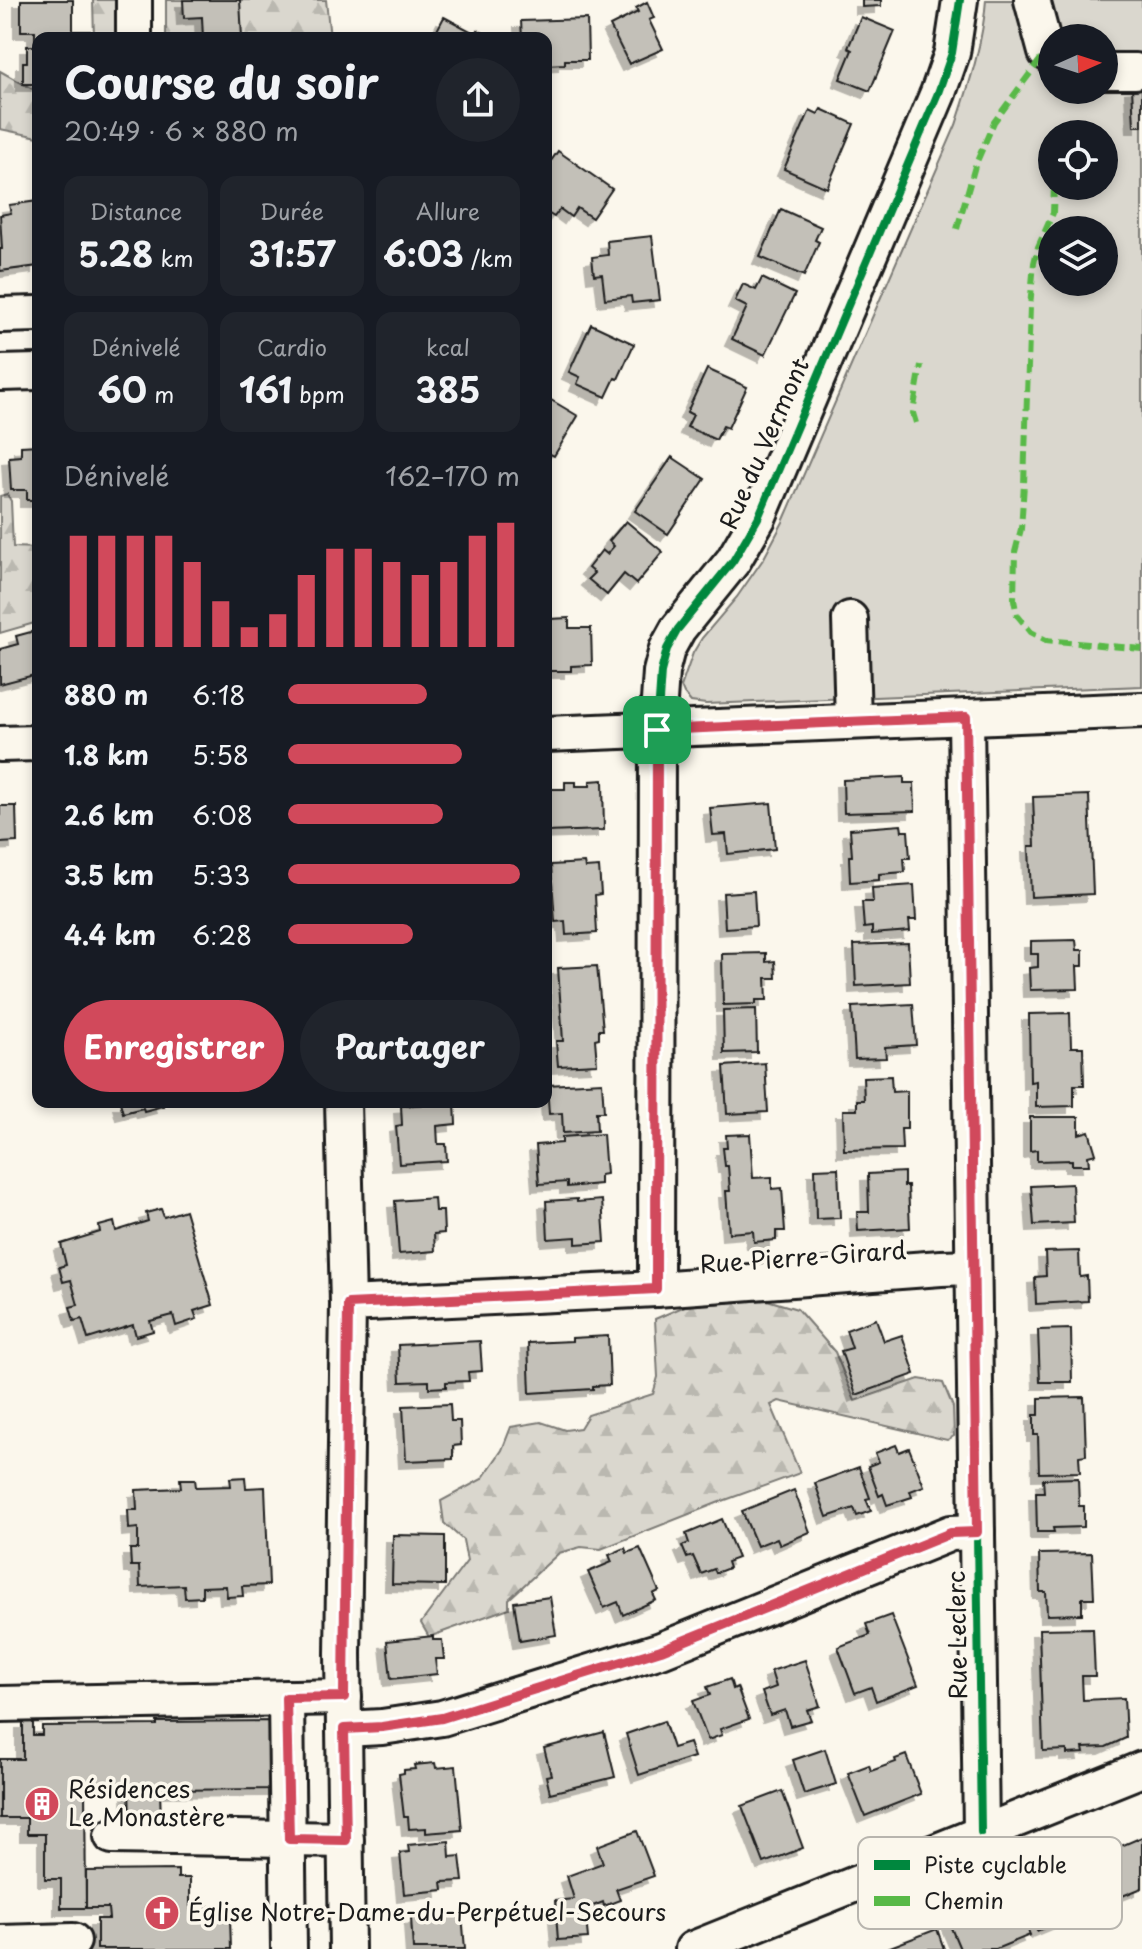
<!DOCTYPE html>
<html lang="fr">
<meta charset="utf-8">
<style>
body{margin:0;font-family:"Playpen Sans",sans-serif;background:#20242c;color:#f1f3f6;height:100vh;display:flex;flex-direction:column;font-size:30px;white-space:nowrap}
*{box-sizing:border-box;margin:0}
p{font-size:26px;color:#9ea1a6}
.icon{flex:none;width:44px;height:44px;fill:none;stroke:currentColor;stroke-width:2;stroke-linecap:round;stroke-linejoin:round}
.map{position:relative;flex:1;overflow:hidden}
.panel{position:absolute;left:32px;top:32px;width:520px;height:1076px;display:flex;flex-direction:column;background:#171b24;border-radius:16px;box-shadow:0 4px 12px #0003}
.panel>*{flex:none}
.needle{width:52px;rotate:87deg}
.tools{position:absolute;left:1038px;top:24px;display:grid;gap:16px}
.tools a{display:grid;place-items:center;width:80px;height:80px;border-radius:50%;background:#171b24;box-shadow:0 4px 12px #0003;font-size:40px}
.pin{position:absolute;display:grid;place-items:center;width:68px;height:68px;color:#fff;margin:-34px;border-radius:16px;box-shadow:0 4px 12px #0006}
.round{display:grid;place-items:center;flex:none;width:84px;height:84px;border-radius:42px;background:#20242c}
.head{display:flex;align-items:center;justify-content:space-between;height:136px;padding:0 32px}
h1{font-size:44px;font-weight:700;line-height:60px}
.stats{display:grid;grid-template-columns:repeat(3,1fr);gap:12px;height:136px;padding:8px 32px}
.stats div{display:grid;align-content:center;border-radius:16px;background:#20242c;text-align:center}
.stats b{font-size:34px;font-weight:700}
.stats small{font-size:22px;font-weight:400}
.stats p{font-size:22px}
.chart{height:224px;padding:16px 32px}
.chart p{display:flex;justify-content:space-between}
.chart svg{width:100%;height:144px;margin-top:8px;stroke:#d1495b;stroke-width:6}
.primary-button{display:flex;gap:16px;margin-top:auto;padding:16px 32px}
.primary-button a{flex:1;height:92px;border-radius:48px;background:#d1495b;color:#fff;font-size:32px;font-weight:700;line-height:92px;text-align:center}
.primary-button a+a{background:#20242c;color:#f1f3f6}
ul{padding:0 32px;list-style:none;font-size:26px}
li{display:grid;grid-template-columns:128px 96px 1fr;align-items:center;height:60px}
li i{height:20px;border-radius:10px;background:#d1495b}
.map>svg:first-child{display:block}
</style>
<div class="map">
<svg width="1142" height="1949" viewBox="0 0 1142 1949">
<defs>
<pattern id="forest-firs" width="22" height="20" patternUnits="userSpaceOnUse" patternTransform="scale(2)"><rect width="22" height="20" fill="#dad7ce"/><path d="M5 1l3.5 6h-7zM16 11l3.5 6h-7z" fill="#bab8b0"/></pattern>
<filter id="shadow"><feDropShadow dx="-7" dy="7" stdDeviation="0" flood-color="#0004"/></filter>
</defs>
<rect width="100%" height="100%" fill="#fbf7ec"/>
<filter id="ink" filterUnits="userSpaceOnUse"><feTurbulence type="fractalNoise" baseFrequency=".0125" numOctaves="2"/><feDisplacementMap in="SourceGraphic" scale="16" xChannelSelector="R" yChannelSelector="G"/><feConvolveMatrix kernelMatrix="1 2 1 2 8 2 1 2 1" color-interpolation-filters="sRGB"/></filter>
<g filter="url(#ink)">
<path fill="#dad7ce" stroke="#7b7a75" stroke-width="2" fill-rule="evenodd" d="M986,0H1142V686L706,704L691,702L684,694L681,687L693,653L702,638L737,597L764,558L783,522L956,125C969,85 983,43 986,0ZM1052,38H1104V90H1052ZM1052,134H1104V186H1052ZM1052,230H1104V282H1052Z"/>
<g fill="url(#forest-firs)" stroke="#7b7a75" stroke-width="2">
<polygon points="93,0 120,0 119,38 94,38"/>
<polygon points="166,0 326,0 330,38 166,38"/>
<polygon points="0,71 38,92 38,137 0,129"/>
<polygon points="7,494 11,501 13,547 38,548 38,622 0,633 0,496"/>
<polygon points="767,1300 797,1309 835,1352 855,1401 919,1379 943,1383 953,1407 954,1436 947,1440 779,1401 771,1405 800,1473 717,1503 601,1549 581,1547 559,1553 509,1599 509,1608 429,1637 421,1623 467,1561 463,1540 444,1523 441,1501 482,1479 502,1450 511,1427 541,1422 565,1430 580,1428 588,1415 653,1394 658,1377 655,1319 685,1306"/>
</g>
<g fill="#c3c0b8" stroke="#1c1c1c" stroke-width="2" filter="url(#shadow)">
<polygon points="21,0 73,0 73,31 90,31 90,38 38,38 38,84 23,84 23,62 27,62 27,46 35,46 35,31 21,31"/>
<polygon points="183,0 240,0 242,38 203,38 202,17 184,18"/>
<polygon points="862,0 881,0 881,6 862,7"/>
<polygon points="647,2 654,18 649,20 663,49 629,64 610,26 638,12 636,8"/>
<polygon points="444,17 476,34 478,30 492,38 433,38"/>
<polygon points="861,17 895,31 870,91 840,79 852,50 848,48"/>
<polygon points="587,19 588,60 565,60 565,64 546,65 546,38 522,38 521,21"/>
<polygon points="1142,86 1142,126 1134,126 1132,87"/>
<polygon points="821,109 854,124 827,188 784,169 810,110 818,114"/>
<polygon points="558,151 612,189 592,218 577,208 571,217 560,209 554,217 546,212 546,168"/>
<polygon points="38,201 38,266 0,271 0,249 2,249 0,215 11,213 9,205"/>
<polygon points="781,209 821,227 815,240 819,242 804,276 760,257"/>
<polygon points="652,236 660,300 632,303 631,296 605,299 602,274 594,275 592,257 608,255 607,241"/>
<polygon points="762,278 795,294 765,355 732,339 747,307 735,301 743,284 756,290"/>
<polygon points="591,324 634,344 618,379 615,378 606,397 577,384 580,377 569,372"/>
<polygon points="707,369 747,387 728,428 723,426 716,440 687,427 693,415 687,412"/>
<polygon points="546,397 578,416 554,456 546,452"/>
<polygon points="38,445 38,500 27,500 27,490 11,490 9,457 21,456 21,446"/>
<polygon points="672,457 705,479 668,534 635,511"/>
<polygon points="626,521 663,552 636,584 624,574 607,595 588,579 594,573 588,568 602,550 607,554 614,546 609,541"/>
<polygon points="569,618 569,628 591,628 592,665 571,666 571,671 546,671 546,628 549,628 549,619"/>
<polygon points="38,630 38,674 0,684 0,649 18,644 16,636"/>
<polygon points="904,777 904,783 914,783 915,811 844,813 843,780"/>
<polygon points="603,780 604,830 546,832 546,789 565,789 565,782 576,782 576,786 590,786 590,781"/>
<polygon points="1089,795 1093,894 1031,897 1029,846 1035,846 1033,797"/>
<polygon points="771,803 775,849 728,854 726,834 713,835 710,808"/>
<polygon points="0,806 16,806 17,842 0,843"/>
<polygon points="901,825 902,831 908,831 910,858 904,858 905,872 879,874 879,880 850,882 849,856 852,856 850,829"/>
<polygon points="584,863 585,868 599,867 601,894 595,895 597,933 566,935 565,921 555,922 551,865"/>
<polygon points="914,885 916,920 909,920 910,931 872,934 872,927 864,928 862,902 873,902 872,888"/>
<polygon points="754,891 756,926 725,928 723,893"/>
<polygon points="1076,940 1077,950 1083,950 1083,966 1077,966 1078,989 1030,990 1029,968 1038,967 1038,954 1031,954 1031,941"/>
<polygon points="908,943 910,983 856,986 854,945"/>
<polygon points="766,953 766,962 775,961 776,978 766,978 767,1000 756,1000 756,1004 723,1005 722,954"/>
<polygon points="597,966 603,1030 599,1030 599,1038 595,1039 597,1064 558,1066 556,1041 563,1041 558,968"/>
<polygon points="913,1004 916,1045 885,1047 886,1058 855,1059 852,1007"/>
<polygon points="756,1009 757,1052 724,1053 723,1010"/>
<polygon points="1070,1013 1071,1047 1083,1047 1084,1085 1074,1085 1074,1106 1036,1107 1036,1081 1030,1082 1029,1014"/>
<polygon points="765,1063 768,1112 727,1114 724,1066"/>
<polygon points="891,1076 892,1092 907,1091 907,1129 901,1129 902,1149 844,1150 843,1110 857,1110 857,1100 864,1100 863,1077"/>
<polygon points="602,1082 604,1112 596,1112 597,1131 563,1133 562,1113 549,1114 547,1085"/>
<polygon points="120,1102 162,1102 163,1106 144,1111 143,1108 123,1113"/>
<polygon points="455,1102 456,1124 437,1126 438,1144 446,1144 447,1161 399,1164 396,1126 402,1125 401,1106"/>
<polygon points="1030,1117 1079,1117 1079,1134 1089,1131 1096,1154 1088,1156 1089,1165 1072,1165 1072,1160 1037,1161 1037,1150 1030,1151"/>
<polygon points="603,1134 606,1174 600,1175 600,1184 567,1187 567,1182 539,1184 536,1145 562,1143 562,1137"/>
<polygon points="750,1134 753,1178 772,1177 772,1189 782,1188 785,1231 776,1231 776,1240 754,1242 753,1231 729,1233 726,1191 730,1191 728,1166 725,1166 723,1148 727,1148 726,1135"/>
<polygon points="838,1168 840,1218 816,1219 815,1169"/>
<polygon points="904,1172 904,1186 908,1186 910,1228 858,1231 857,1212 869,1212 868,1174"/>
<polygon points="1072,1184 1074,1223 1034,1225 1031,1186"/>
<polygon points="434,1198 435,1211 443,1211 444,1233 434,1234 435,1251 399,1254 395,1201"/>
<polygon points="577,1199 577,1202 602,1200 605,1242 576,1244 576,1237 548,1239 546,1201"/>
<polygon points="161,1209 164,1217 185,1210 213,1305 194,1311 197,1319 176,1326 173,1315 150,1321 153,1331 136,1336 133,1325 88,1339 82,1319 74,1321 70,1307 78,1305 71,1280 63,1282 59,1267 66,1265 61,1244 100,1232 99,1226 114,1222 116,1231 148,1221 146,1213"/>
<polygon points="1079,1251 1080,1277 1087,1276 1088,1301 1036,1304 1035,1277 1046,1276 1045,1252"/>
<polygon points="876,1319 884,1341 902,1335 915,1374 856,1395 841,1351 852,1348 846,1330"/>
<polygon points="1071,1329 1072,1382 1040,1382 1038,1330"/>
<polygon points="608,1336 610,1385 593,1386 593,1389 530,1393 528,1343 572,1341 572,1338"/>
<polygon points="480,1341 482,1371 468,1372 469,1381 446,1382 446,1387 429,1388 429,1381 400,1382 398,1345"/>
<polygon points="1084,1397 1086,1455 1079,1456 1080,1472 1039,1473 1038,1435 1034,1435 1034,1415 1039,1415 1039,1398"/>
<polygon points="450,1404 451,1421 460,1421 461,1445 453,1446 453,1459 406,1461 403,1406"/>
<polygon points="896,1445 899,1452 909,1448 924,1486 910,1491 912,1497 887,1505 883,1494 879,1496 868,1466 879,1462 875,1453"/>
<polygon points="859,1467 870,1498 866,1499 871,1511 857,1516 854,1508 827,1517 815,1483"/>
<polygon points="245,1477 246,1488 265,1487 269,1585 242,1586 243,1596 227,1597 226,1586 202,1587 202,1597 185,1598 184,1585 140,1587 139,1566 131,1566 130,1549 138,1549 138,1528 129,1529 128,1510 137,1510 136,1490 181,1488 180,1479 195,1479 196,1487 231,1486 230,1478"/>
<polygon points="1078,1478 1079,1506 1084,1506 1084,1527 1053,1528 1054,1532 1037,1532 1036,1492 1044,1492 1043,1479"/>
<polygon points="794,1490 810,1532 780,1545 777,1538 757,1546 742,1511"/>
<polygon points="722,1519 738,1558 727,1562 729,1568 716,1573 714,1569 701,1574 693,1556 687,1558 682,1546 689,1543 686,1534"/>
<polygon points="393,1535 445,1536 445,1585 392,1584"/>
<polygon points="625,1548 627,1553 640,1548 659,1591 653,1594 656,1600 623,1615 618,1602 604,1608 588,1572 612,1562 609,1555"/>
<polygon points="1092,1553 1094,1598 1082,1598 1082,1614 1047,1615 1046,1592 1040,1592 1039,1554"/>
<polygon points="550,1597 556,1635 520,1641 514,1602"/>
<polygon points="891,1615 918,1685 876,1701 871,1687 855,1693 838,1647 870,1635 866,1624"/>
<polygon points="1093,1628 1095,1676 1082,1676 1083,1700 1124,1698 1126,1738 1106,1747 1083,1748 1084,1753 1067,1754 1067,1750 1043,1751 1039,1629"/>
<polygon points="433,1636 433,1640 442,1640 444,1659 435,1659 437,1674 391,1679 387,1641"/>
<polygon points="805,1660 820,1706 807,1710 811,1720 790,1726 785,1710 770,1715 762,1692 776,1687 771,1671"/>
<polygon points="730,1679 733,1689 737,1687 749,1719 720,1729 722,1735 708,1740 693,1701 710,1695 707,1687"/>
<polygon points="277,1721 278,1789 160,1790 161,1822 130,1823 129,1787 85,1787 86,1908 61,1908 61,1879 45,1879 45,1834 27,1834 27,1818 0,1818 0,1759 23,1759 23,1722 33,1722 33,1735 42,1735 42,1726 157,1725 157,1722"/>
<polygon points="664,1721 673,1748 689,1743 694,1757 639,1775 626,1734"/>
<polygon points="604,1732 615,1777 550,1793 546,1776 551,1775 544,1748"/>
<polygon points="825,1749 836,1784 804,1794 793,1760"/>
<polygon points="906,1755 921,1794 865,1816 848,1773 869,1765 871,1771 896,1762 895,1759"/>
<polygon points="435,1763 436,1768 456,1766 462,1830 426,1833 426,1828 409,1829 408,1817 404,1817 399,1774 404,1773 404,1770 415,1769 414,1765"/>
<polygon points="782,1791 803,1848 764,1863 742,1806"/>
<polygon points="637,1831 654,1876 616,1889 620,1900 604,1906 603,1902 585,1909 588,1938 558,1940 555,1901 574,1899 567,1876 603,1863 597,1846"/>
<polygon points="1142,1837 1142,1888 1115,1899 1098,1859 1108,1855 1107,1852"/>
<polygon points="449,1841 450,1857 460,1856 463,1881 442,1882 443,1890 404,1894 400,1853 409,1852 408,1845"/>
<polygon points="1090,1868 1104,1903 1037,1931 1022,1894 1041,1886 1042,1888"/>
<polygon points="178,1870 178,1878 190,1878 190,1906 216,1906 216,1918 230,1918 231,1949 97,1949 97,1919 109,1919 108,1908 86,1908 86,1871"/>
<polygon points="1014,1896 1030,1935 996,1949 960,1949 949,1923"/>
<polygon points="462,1914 465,1949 413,1949 411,1918"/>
<polygon points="937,1929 944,1949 885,1949"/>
</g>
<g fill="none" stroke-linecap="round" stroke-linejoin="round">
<defs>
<g id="minor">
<polyline points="134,0 134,38"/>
<polyline points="1032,0 1046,52 1052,56"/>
<polyline points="1104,71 1135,71"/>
<polyline points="0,315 38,314"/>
<polyline points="0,373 38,372"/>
<polyline points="850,619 853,721"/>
<polyline points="966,717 981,1832"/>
<polyline points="546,734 1142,710"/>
<polyline points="0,744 38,743"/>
<polyline points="343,1102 348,1304 343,1654 347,1949"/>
<polyline points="656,1289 657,730 661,672 667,649 678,629 733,561 758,518 938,93 952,53 960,0"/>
<polyline points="348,1304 656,1289 941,1268 973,1267"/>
<polyline points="286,1698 289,1949"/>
<polyline points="0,1704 344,1697"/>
<polyline points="344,1729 382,1727 442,1718 661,1650 951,1533 977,1532"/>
<polyline points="112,1836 346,1840"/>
<polyline points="0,1943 73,1941"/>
<polyline points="693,1949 1142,1769"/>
</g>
</defs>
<use href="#minor" stroke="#1c1c1c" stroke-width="40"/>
<use href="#minor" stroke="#fbf7ec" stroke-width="34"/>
<g stroke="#58b947" stroke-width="6" stroke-dasharray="12 6" stroke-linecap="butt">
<polyline points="1054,186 1053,213 1038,247 1034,263 1030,307 1024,484 1021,529 1015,552 1014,600 1017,615 1031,632 1046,640 1142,649"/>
<polyline points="957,229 975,166 994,122 1046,52"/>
<polyline points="916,423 913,413 921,365"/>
</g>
<defs>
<g id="cycleway">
<polyline points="966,717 981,1832"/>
<polyline points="656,1289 657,730 661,672 667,649 678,629 733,561 758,518 938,93 952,53 960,0"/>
</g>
</defs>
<use href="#cycleway" stroke="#fbf7ec" stroke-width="13"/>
<use href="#cycleway" stroke="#00873e" stroke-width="8"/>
</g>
</g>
<g fill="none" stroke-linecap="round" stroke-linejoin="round" filter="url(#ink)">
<defs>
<polygon id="route" points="966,717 977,1532 951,1533 661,1650 442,1718 382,1727 344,1729 346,1840 289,1839 286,1698 344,1697 348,1304 656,1289 657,730"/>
</defs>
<use href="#route" stroke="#fff" stroke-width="16"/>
<use href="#route" stroke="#d1495b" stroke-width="10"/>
</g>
<defs>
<symbol id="building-disc" viewBox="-11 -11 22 22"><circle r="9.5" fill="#d1495b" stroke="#fbf7ec"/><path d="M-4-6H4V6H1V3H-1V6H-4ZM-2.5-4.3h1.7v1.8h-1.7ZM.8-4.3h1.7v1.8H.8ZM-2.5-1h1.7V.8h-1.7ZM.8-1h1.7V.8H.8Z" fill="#fff"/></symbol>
<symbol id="church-disc" viewBox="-11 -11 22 22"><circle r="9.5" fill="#d1495b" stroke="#fbf7ec"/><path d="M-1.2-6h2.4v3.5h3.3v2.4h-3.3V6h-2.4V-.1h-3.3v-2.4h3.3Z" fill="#fff"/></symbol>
</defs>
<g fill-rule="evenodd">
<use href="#building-disc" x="22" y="1784" width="40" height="40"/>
<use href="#church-disc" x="142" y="1893" width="40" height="40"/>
</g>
<g text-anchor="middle" stroke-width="7" stroke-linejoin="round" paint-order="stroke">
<g font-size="24" fill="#1c1c1c" stroke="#fbf7ec">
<text transform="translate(765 444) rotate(-66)" y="8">Rue du Vermont</text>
<text transform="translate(803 1258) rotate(-4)" y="8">Rue Pierre-Girard</text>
<text transform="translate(958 1635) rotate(-91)" y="8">Rue Leclerc</text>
</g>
<g font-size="24" fill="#1c1c1c" stroke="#fbf7ec" text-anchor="start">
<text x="68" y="1798">Résidences<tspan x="68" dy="28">Le Monastère</tspan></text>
<text x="188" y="1921">Église Notre-Dame-du-Perpétuel-Secours</text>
</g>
</g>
<rect x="858" y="1837" width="264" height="92" rx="12" fill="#fbf7ec" stroke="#b8b5ae" stroke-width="2"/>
<rect x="874" y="1860" width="36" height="10" fill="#00873e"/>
<rect x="874" y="1896" width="36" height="10" fill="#58b947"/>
<g font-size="22" fill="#1c1c1c">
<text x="924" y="1873">Piste cyclable</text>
<text x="924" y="1909">Chemin</text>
</g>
</svg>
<div class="tools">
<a><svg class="needle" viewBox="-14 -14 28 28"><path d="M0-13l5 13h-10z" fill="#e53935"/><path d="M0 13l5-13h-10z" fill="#9ea1a6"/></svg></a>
<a><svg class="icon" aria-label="locate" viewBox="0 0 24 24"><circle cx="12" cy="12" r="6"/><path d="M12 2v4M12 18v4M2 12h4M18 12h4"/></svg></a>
<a><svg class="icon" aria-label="layers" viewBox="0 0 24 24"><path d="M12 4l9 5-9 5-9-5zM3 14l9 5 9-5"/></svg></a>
</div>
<div class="pin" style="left:657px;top:730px;background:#1e9e55"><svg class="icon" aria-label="arrive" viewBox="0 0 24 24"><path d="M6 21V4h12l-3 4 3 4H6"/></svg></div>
<section class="panel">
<div class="head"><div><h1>Course du soir</h1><p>20:49 · 6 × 880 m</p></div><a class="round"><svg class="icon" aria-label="share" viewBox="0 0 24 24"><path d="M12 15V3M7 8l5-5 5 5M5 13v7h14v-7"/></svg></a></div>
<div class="stats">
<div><p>Distance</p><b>5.28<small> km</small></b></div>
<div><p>Durée</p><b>31:57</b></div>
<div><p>Allure</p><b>6:03<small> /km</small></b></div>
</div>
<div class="stats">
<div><p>Dénivelé</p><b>60<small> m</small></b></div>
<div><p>Cardio</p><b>161<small> bpm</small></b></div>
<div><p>kcal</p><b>385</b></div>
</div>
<div class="chart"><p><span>Dénivelé</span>162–170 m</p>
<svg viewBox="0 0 160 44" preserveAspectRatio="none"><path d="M5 44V10M15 44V10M25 44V10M35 44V10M45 44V18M55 44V30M65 44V38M75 44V34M85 44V22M95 44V14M105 44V14M115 44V18M125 44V22M135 44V18M145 44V10M155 44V6"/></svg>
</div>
<ul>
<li><b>880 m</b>6:18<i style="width:60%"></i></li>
<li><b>1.8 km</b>5:58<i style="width:75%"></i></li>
<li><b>2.6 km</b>6:08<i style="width:67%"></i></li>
<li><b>3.5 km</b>5:33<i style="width:100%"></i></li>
<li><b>4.4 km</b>6:28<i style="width:54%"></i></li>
</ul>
<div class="primary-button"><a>Enregistrer</a><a>Partager</a></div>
</section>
</div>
